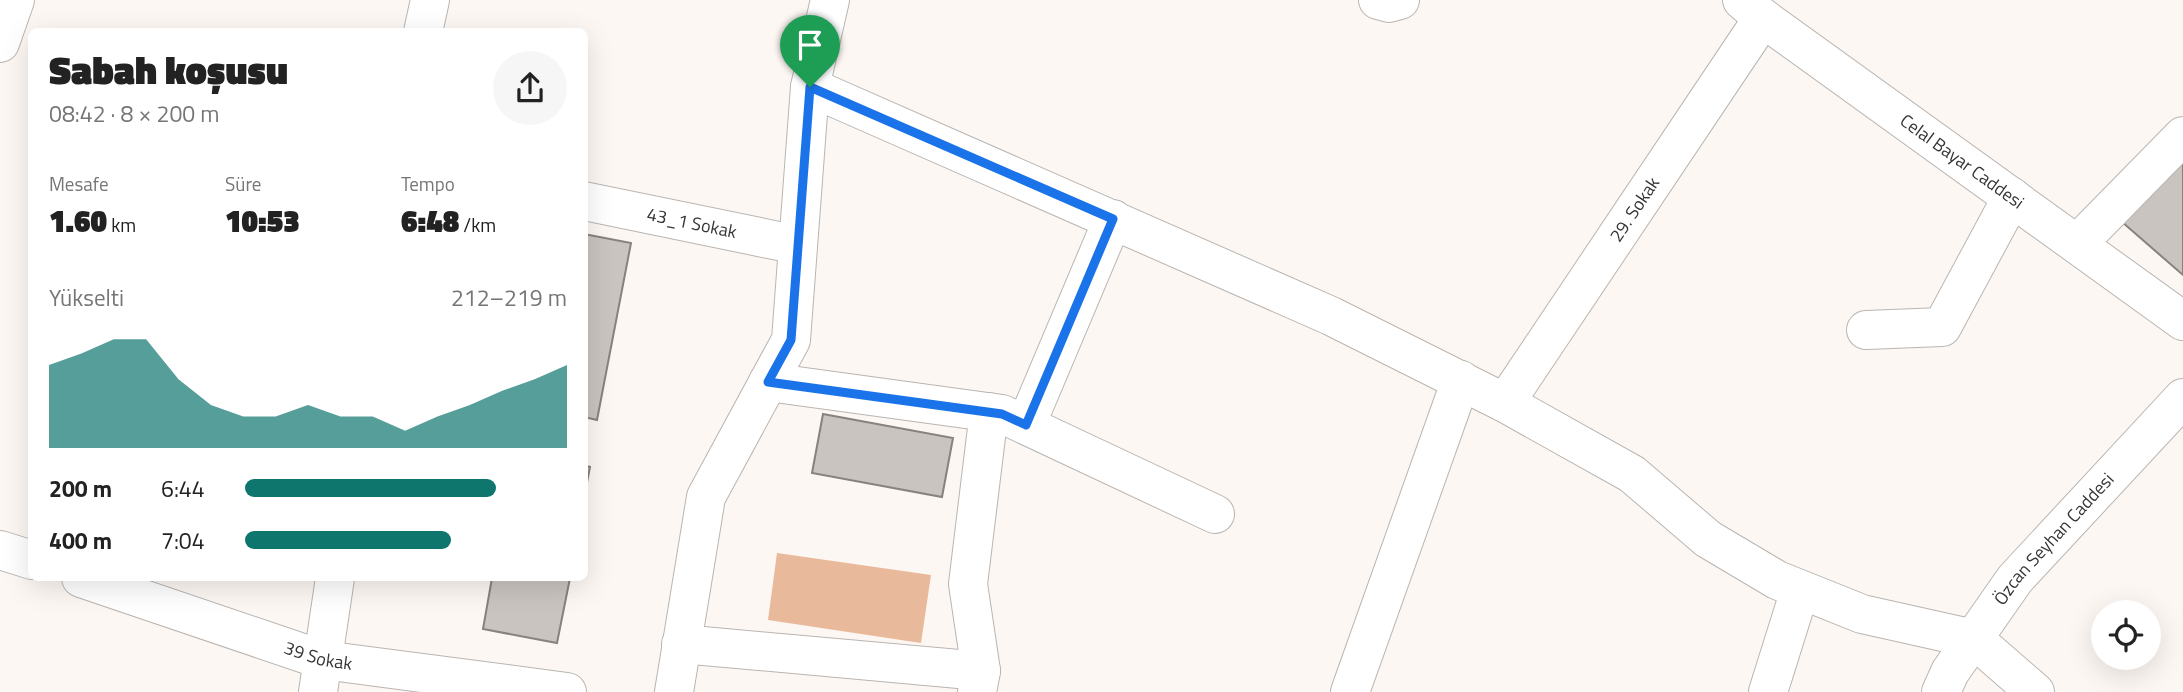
<!DOCTYPE html>
<html lang="tr">
<meta charset="utf-8">
<style>
body{margin:0;font-family:"Titillium Web",sans-serif;background:#f6f6f6;color:#222;height:100vh;display:flex;flex-direction:column;font-size:26px;white-space:nowrap}
*{box-sizing:border-box;margin:0}
p{font-size:23px;color:#767676}
.icon{flex:none;width:38px;height:38px;fill:none;stroke:currentColor;stroke-width:2;stroke-linecap:round;stroke-linejoin:round}
.map{position:relative;flex:1;overflow:hidden}
.drawer{position:absolute;left:28px;top:28px;width:560px;height:553px;display:flex;flex-direction:column;background:#fff;border-radius:10px;box-shadow:0 7px 28px #0002}
.drawer>*{flex:none}
.controls{position:absolute;left:2091px;top:600px;display:grid;gap:14px}
.controls a{display:grid;place-items:center;width:70px;height:70px;border-radius:50%;background:#fff;box-shadow:0 7px 28px #0002;font-size:35px}
.pin{position:absolute;display:grid;place-items:center;width:60px;height:60px;color:#fff;margin:-72px -30px;border-radius:50% 50% 50% 0;rotate:-45deg;box-shadow:0 0 7px #0007}
.pin .icon{rotate:45deg}
.round{display:grid;place-items:center;flex:none;width:74px;height:74px;border-radius:37px;background:#f6f6f6}
.overview{display:flex;align-items:center;justify-content:space-between;height:119px;padding:0 21px}
h1{font-size:38px;font-weight:800;line-height:52px}
.figures{display:grid;grid-template-columns:repeat(3,1fr);gap:10px;height:119px;padding:7px 21px}
.figures div{display:grid;align-content:center}
.figures b{font-size:30px;font-weight:800}
.figures small{font-size:19px;font-weight:400}
.figures p{font-size:19px}
.chart{height:196px;padding:14px 21px}
.chart p{display:flex;justify-content:space-between}
.chart svg{width:100%;height:126px;margin-top:7px;fill:#0f766e;opacity:.7}
ul{padding:0 21px;list-style:none;font-size:23px}
li{display:grid;grid-template-columns:112px 84px 1fr;align-items:center;height:52px}
li i{height:18px;border-radius:9px;background:#0f766e}
.map>svg:first-child{display:block}
</style>
<div class="map">
<svg width="2183" height="692" viewBox="0 0 2183 692">
<rect width="100%" height="100%" fill="#fdf7f3"/>
<polygon fill="#e9b99b" points="777,553 931,575 921,643 768,620"/>
<g fill="#c9c4c0" stroke="#87827e" stroke-width="2">
<polygon points="2183,152 2183,275 2122,222"/>
<polygon points="584,234 631,243 597,420 584,417"/>
<polygon points="823,414 953,438 942,497 812,473"/>
<polygon points="584,465 590,467 584,498"/>
<polygon points="492,578 570,578 557,643 483,629"/>
</g>
<g fill="none" stroke-linecap="round" stroke-linejoin="round">
<defs>
<g id="minor">
<polyline points="1378,0 1389,3 1400,0"/>
<path id="s1" d="M1742,0L1763,18L2183,321"/>
<polyline points="423,32 430,0"/>
<polyline points="0,43 15,0"/>
<polyline points="810,87 1331,316 1505,403 1632,474 1708,539 1777,580 1862,614 1974,639 2035,692"/>
<path id="s2" d="M584,201L798,245"/>
<polyline points="2077,244 2183,136"/>
<polyline points="1866,330 1942,327 2012,197"/>
<polyline points="768,382 1002,414 1215,514"/>
<path id="s3" d="M1505,403L1763,18"/>
<polyline points="1026,425 1113,219"/>
<polyline points="0,550 32,560"/>
<path id="s4" d="M81,578L323,660L567,692"/>
<polyline points="681,644 981,671"/>
<polyline points="318,692 335,578"/>
<polyline points="674,692 706,497 791,340 810,87 830,0"/>
<polyline points="977,692 981,671 968,584 989,412"/>
<polyline points="1350,692 1461,380"/>
<polyline points="1768,692 1800,590"/>
<path id="s5" d="M1941,692L1950,672L2015,579L2183,398"/>
</g>
</defs>
<use href="#minor" stroke="#bab5b1" stroke-width="40"/>
<use href="#minor" stroke="#fff" stroke-width="38"/>
</g>
<g fill="none" stroke-linecap="round" stroke-linejoin="round">
<defs>
<polygon id="route" points="810,87 1113,219 1026,425 1002,414 768,382 791,340"/>
</defs>
<use href="#route" stroke="#fff" stroke-width="14"/>
<use href="#route" stroke="#1a73e8" stroke-width="9"/>
</g>
<g text-anchor="middle" stroke-width="5" stroke-linejoin="round" paint-order="stroke">
<g font-size="18" fill="#373533" stroke="#fff">
<text dy="6" stroke="none"><textPath href="#s1" startOffset="273">Celal Bayar Caddesi</textPath></text>
<text dy="6" stroke="none"><textPath href="#s3" startOffset="233">29. Sokak</textPath></text>
<text dy="6" stroke="none"><textPath href="#s2" startOffset="110">43_1 Sokak</textPath></text>
<text dy="6" stroke="none"><textPath href="#s5" startOffset="191">Özcan Seyhan Caddesi</textPath></text>
<text dy="6" stroke="none"><textPath href="#s4" startOffset="250">39 Sokak</textPath></text>
</g>
</g>
</svg>
<div class="controls">
<a><svg class="icon" aria-label="locate" viewBox="0 0 24 24"><circle cx="12" cy="12" r="6"/><path d="M12 2v4M12 18v4M2 12h4M18 12h4"/></svg></a>
</div>
<div class="pin" style="left:810px;top:87px;background:#1e9e55"><svg class="icon" aria-label="arrive" viewBox="0 0 24 24"><path d="M6 21V4h12l-3 4 3 4H6"/></svg></div>
<section class="drawer">
<div class="overview"><div><h1>Sabah koşusu</h1><p>08:42 · 8 × 200 m</p></div><a class="round"><svg class="icon" aria-label="share" viewBox="0 0 24 24"><path d="M12 15V3M7 8l5-5 5 5M5 13v7h14v-7"/></svg></a></div>
<div class="figures">
<div><p>Mesafe</p><b>1.60<small> km</small></b></div>
<div><p>Süre</p><b>10:53</b></div>
<div><p>Tempo</p><b>6:48<small> /km</small></b></div>
</div>
<div class="chart"><p><span>Yükselti</span>212–219 m</p>
<svg viewBox="0 0 160 44" preserveAspectRatio="none"><path d="M0 44V15L10 11L20 6L30 6L40 20L50 29L60 33L70 33L80 29L90 33L100 33L110 38L120 33L130 29L140 24L150 20L160 15V44z"/></svg>
</div>
<ul>
<li><b>200 m</b>6:44<i style="width:78%"></i></li>
<li><b>400 m</b>7:04<i style="width:64%"></i></li>
</ul>
</section>
</div>
